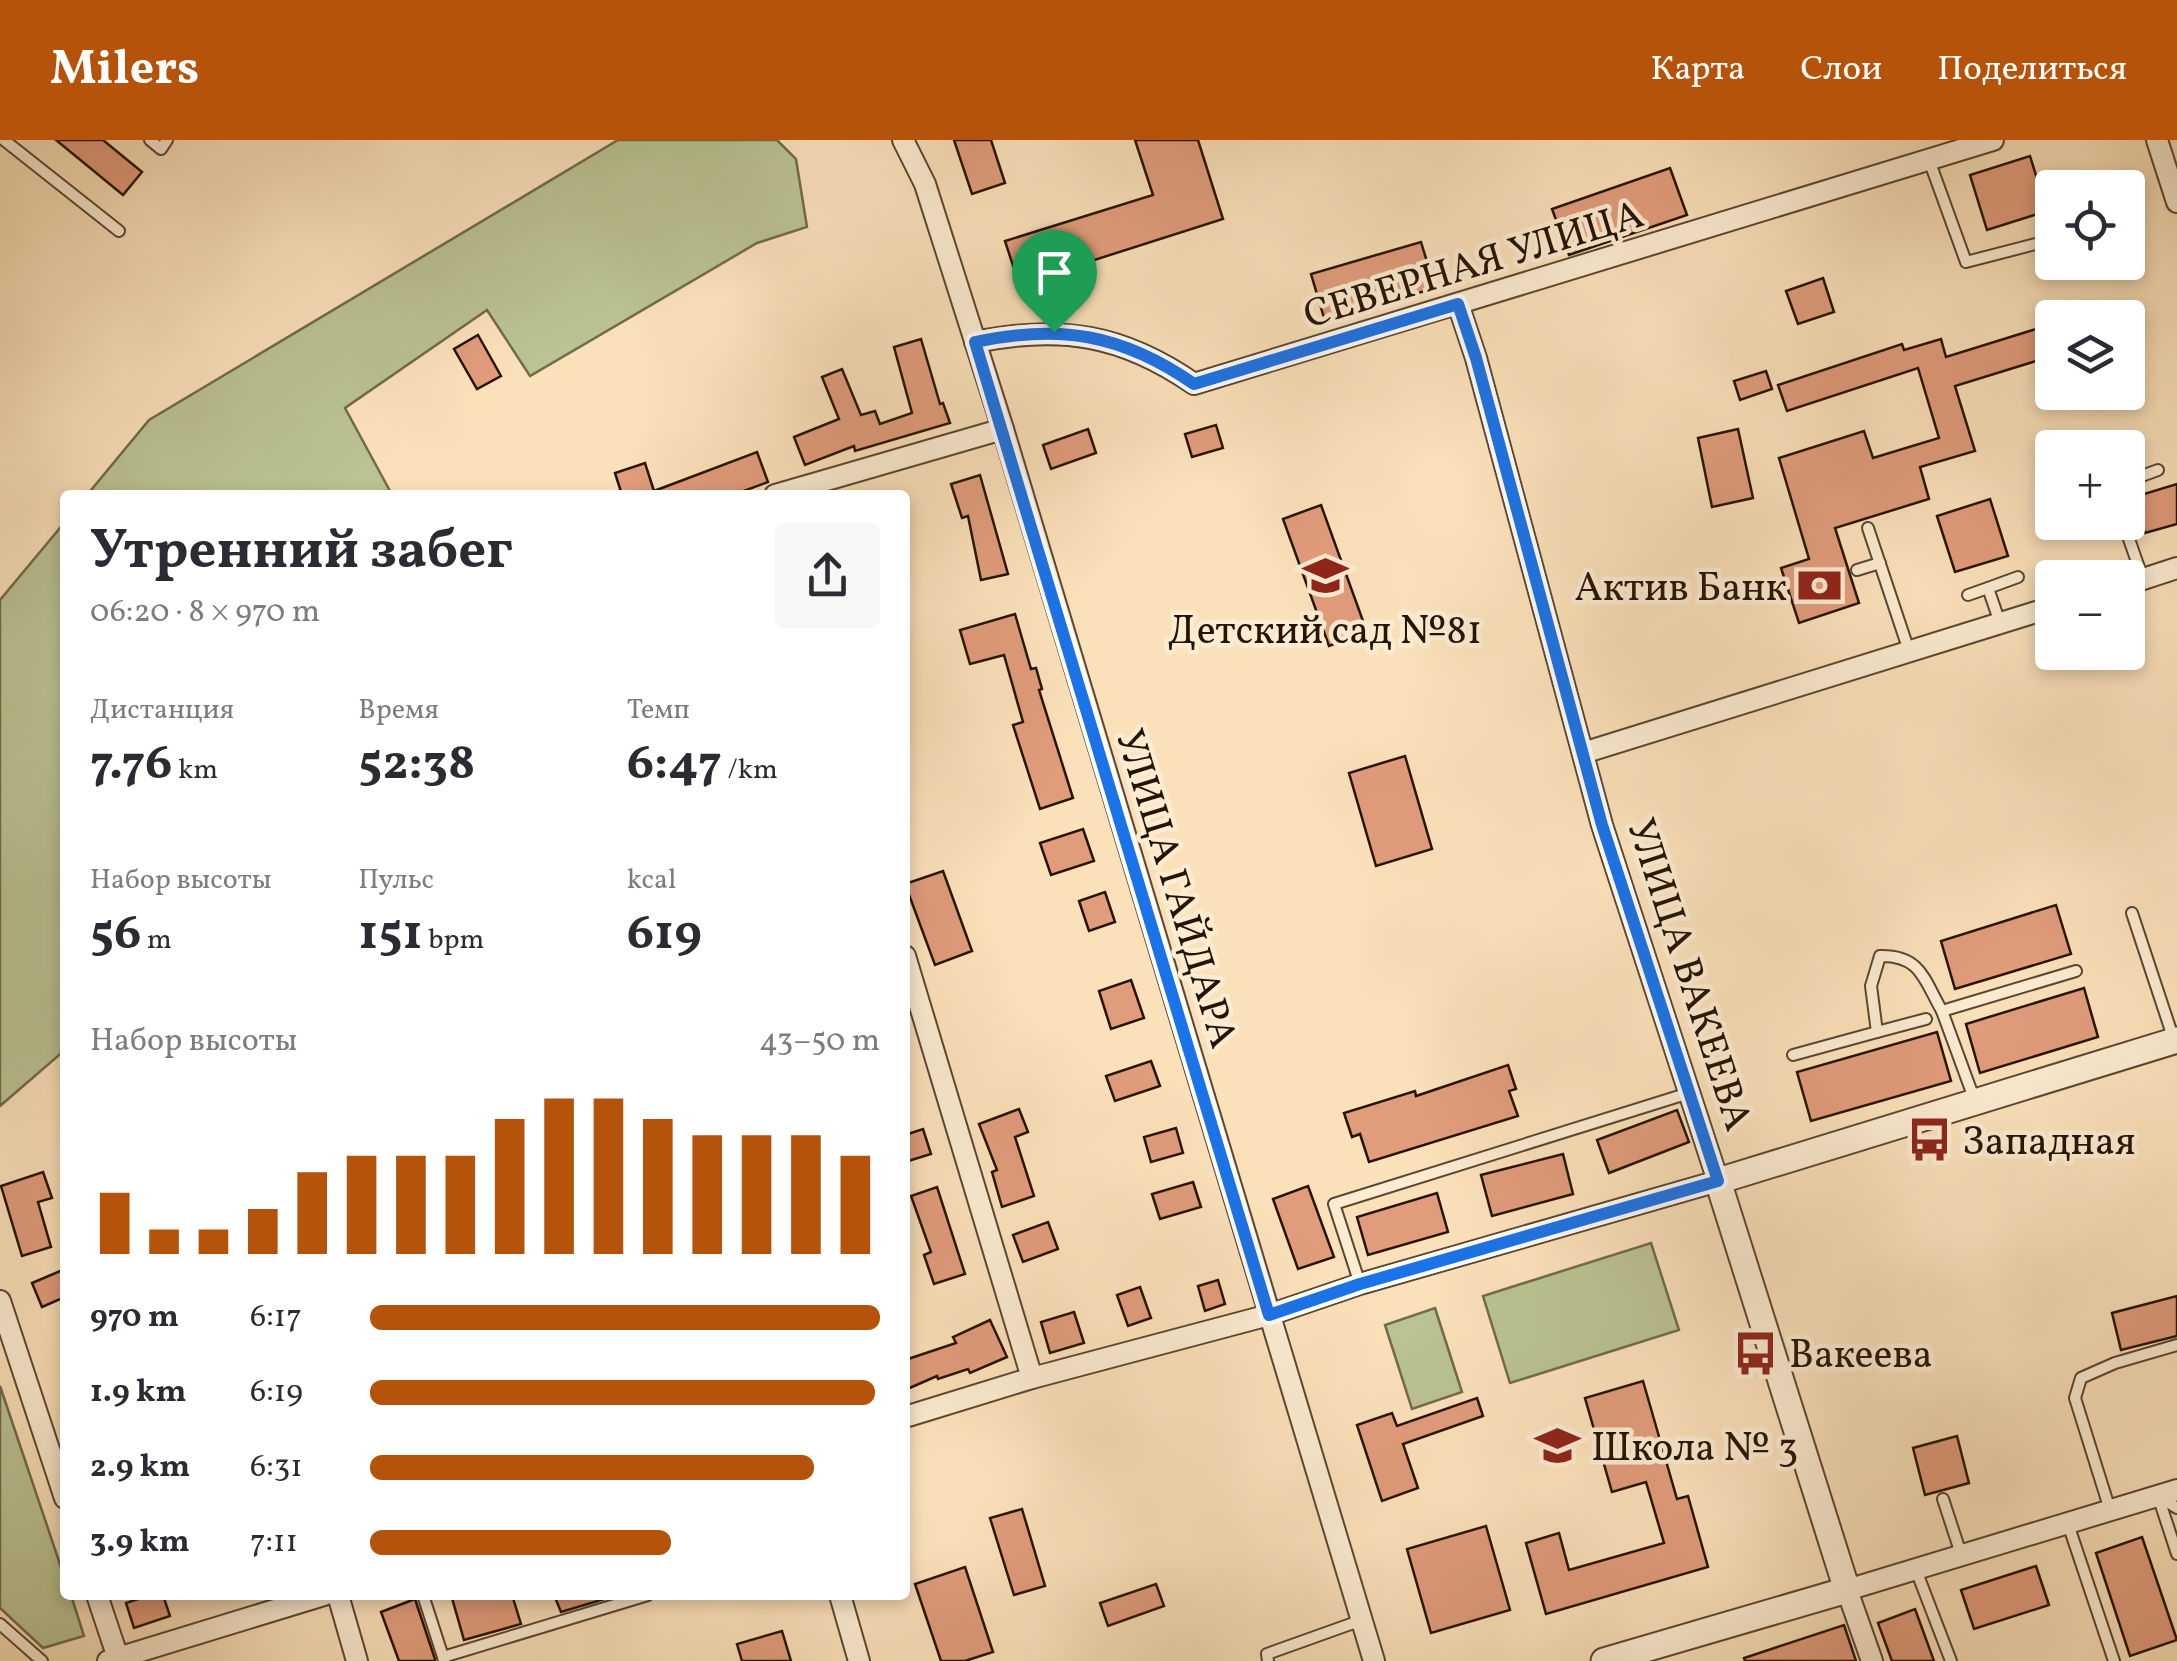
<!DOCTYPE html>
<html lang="ru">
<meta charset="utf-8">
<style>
body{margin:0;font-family:Vollkorn,serif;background:#f7f7f7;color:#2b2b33;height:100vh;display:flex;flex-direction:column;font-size:38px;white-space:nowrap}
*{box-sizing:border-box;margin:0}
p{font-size:32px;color:#7c7c81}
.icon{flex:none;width:55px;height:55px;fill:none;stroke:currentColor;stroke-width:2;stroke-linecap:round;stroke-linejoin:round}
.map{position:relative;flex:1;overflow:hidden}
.sheet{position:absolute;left:60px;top:350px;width:850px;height:1110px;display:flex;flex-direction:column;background:#fff;border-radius:10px;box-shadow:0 5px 15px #0003}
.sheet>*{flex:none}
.fabs{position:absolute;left:2035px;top:30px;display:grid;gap:20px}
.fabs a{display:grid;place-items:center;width:110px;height:110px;border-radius:10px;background:#fff;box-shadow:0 5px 15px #0003;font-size:50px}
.pin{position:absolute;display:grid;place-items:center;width:85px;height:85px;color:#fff;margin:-102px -42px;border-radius:50% 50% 50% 0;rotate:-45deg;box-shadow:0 0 10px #0007}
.pin .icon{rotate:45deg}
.round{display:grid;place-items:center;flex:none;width:105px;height:105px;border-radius:10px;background:#f7f7f7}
.headline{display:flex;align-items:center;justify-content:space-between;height:170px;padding:0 30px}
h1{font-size:55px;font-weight:700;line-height:75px}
.metrics{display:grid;grid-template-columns:repeat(3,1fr);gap:15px;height:170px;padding:10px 30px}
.metrics div{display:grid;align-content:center}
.metrics b{font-size:50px;font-weight:700}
.metrics small{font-size:28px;font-weight:400}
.metrics p{font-size:28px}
.chart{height:280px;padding:20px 30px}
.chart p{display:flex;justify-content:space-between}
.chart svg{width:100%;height:180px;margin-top:10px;stroke:#b45309;stroke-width:6}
ul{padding:0 30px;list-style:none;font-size:32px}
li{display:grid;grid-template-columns:160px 120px 1fr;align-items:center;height:75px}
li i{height:25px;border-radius:12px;background:#b45309}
header{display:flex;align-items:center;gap:60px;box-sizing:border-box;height:140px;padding:0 50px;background:#b45309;color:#fff}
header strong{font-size:48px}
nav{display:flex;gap:55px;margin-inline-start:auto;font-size:35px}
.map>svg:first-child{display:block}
</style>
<header>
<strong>Milers</strong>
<nav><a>Карта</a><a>Слои</a><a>Поделиться</a></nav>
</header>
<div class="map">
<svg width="2177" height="1521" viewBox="0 0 2177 1521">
<rect width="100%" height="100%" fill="#fbe1ba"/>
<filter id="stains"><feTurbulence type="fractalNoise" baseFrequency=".002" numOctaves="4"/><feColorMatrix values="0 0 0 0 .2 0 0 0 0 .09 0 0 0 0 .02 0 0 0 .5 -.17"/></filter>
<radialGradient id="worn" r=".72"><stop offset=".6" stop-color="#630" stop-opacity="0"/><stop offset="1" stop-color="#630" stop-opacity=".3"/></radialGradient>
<g fill="#bbc392" stroke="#706b4b" stroke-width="2.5">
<polygon points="618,0 777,0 796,19 807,87 757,103 530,236 487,170 345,268 390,351 383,355 87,355 149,280"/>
<polygon points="65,382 65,910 0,966 0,460"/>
<polygon points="1651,1103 1679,1190 1510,1243 1483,1156"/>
<polygon points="1435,1168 1462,1252 1412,1269 1385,1185"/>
<polygon points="0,1246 65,1439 65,1455 71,1455 84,1496 43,1508 0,1468"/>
</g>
<g fill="#e19c7c" stroke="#261304" stroke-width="2.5">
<polygon points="56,0 103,0 142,32 123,55"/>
<polygon points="954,0 991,0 1005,43 972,54"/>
<polygon points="1135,0 1198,0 1223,79 1019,144 1005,101 1153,55"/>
<polygon points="2030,16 2047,71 1987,90 1970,35"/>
<polygon points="1670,28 1687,75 1569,115 1552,69"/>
<polygon points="1421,102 1435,148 1325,181 1311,134"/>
<polygon points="1823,138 1834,172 1798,184 1786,151"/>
<polygon points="2052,184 2052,216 1955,246 1975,311 1920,327 1929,359 1835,388 1859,463 1799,483 1781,428 1809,419 1779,318 1864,291 1873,318 1939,298 1918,228 1787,271 1778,245 1902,204 1904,210 1941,199 1946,217"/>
<polygon points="478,195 501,236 477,249 454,209"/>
<polygon points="921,199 940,264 943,263 950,283 855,311 854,306 805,325 794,297 839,279 822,237 842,229 861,275 875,271 880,284 912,273 894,207"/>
<polygon points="1766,231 1772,249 1740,260 1734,241"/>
<polygon points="1216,285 1223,308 1192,317 1185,294"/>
<polygon points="1088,289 1096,313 1051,329 1043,305"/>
<polygon points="1738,289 1753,358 1712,367 1698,298"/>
<polygon points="757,312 768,342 733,355 622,355 615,333 645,323 654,351"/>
<polygon points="980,335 1008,434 981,440 968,376 962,378 951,344"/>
<polygon points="2177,344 2177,384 2145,393 2134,357"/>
<polygon points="1990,359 2008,416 1955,432 1937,376"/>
<polygon points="1321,365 1367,492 1329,506 1283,379"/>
<polygon points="1015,474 1031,529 1036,528 1042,549 1039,550 1073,658 1040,669 1013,585 1023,582 1004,515 970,524 960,490"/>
<polygon points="1405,616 1432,709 1376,726 1349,633"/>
<polygon points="1083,689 1094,721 1051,735 1040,703"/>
<polygon points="943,731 972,811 935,825 905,744"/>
<polygon points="1105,752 1115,782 1089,791 1079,761"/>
<polygon points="2056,765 2071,814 1955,849 1941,801"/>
<polygon points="1131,840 1144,878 1111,889 1099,851"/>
<polygon points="2084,848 2098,897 1980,933 1966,884"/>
<polygon points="1937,892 1951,941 1811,981 1797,932"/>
<polygon points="1151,921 1160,946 1115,961 1106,936"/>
<polygon points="1508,925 1516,949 1509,951 1518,976 1369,1022 1360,994 1352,997 1344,973 1415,951 1416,956"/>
<polygon points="1019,969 1028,992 1015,997 1034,1056 1002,1067 992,1032 997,1030 979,984"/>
<polygon points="1677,970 1689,1002 1609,1033 1597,1000"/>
<polygon points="1176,988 1183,1013 1151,1022 1144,997"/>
<polygon points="923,989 931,1014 905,1022 905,995"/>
<polygon points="1563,1014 1573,1054 1492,1076 1481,1035"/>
<polygon points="43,1032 52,1058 38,1062 51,1107 22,1116 1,1046"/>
<polygon points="1193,1042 1201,1067 1160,1079 1152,1054"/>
<polygon points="1308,1046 1334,1117 1298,1129 1273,1059"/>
<polygon points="937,1047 965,1134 934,1144 924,1115 931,1112 911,1056"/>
<polygon points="1437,1053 1448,1092 1368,1115 1357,1077"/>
<polygon points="1048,1082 1058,1109 1023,1122 1013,1095"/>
<polygon points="65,1129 65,1157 42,1167 32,1143"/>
<polygon points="1218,1140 1225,1164 1205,1171 1198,1146"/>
<polygon points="1140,1147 1151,1178 1128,1186 1117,1155"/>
<polygon points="2177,1156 2177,1196 2121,1210 2112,1173"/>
<polygon points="1074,1172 1084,1203 1050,1213 1041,1182"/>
<polygon points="990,1180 1007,1217 970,1233 968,1229 938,1239 937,1236 905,1250 905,1220 956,1203 953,1197"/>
<polygon points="1643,1241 1677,1359 1688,1356 1708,1427 1546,1474 1526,1403 1559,1393 1569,1430 1664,1403 1646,1342 1612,1352 1585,1258"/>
<polygon points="1477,1258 1483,1276 1403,1304 1418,1348 1382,1361 1357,1285 1392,1273 1397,1286"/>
<polygon points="1957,1296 1969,1343 1925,1355 1913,1308"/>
<polygon points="1022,1369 1045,1446 1014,1455 990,1378"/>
<polygon points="1486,1386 1510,1470 1431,1493 1407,1409"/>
<polygon points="2142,1397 2177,1500 2130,1516 2096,1413"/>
<polygon points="2036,1426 2049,1465 1974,1489 1961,1450"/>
<polygon points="965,1427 993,1512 965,1521 941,1521 915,1444"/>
<polygon points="1156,1444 1164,1466 1108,1486 1100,1463"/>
<polygon points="150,1455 163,1455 170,1476 134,1488 126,1463"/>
<polygon points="462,1455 512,1455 521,1484 464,1500 452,1458"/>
<polygon points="554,1455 611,1455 611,1457 561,1472"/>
<polygon points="415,1459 435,1519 435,1521 399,1521 381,1472"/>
<polygon points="1915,1469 1934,1521 1892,1521 1878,1483"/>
<polygon points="1844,1485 1856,1521 1745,1521 1744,1518"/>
<polygon points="782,1491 791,1521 742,1521 737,1504"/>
</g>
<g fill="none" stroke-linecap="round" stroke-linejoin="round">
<defs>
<g id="service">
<polyline points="4,0 119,91"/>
<polyline points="150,0 161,9 167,0"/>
<polyline points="1929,20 1966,122 2047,101"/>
<polyline points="2128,341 2158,330"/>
<polyline points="2123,382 2143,439"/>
<polyline points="1868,388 1909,511"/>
<polyline points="1857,430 1880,423"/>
<polyline points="1968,455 1988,448"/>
<polyline points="2000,483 1988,448 2018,437"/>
<polyline points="2132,773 2174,900"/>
<polyline points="1877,892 1926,879"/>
<path d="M1793,915L1877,892L1871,846L1880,816C1921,815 1924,840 1942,871"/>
<polyline points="1975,961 1942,871 2076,831"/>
<polyline points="1360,1144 1334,1064 1689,953"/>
<polyline points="2158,1356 2177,1414"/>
<polyline points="2158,1356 2177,1368"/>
<polyline points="1943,1359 1961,1414"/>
<polyline points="2110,1370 2075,1258 2081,1238 2115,1223 2177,1205"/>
<polyline points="2068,1384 2114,1521"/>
<polyline points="1916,1430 1951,1521"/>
<polyline points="423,1455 444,1520"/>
<polyline points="0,1484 42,1521"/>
<polyline points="443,1517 648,1455"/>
<polyline points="1268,1521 1267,1514 1362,1480"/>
</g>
<g id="minor">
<polyline points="903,0 925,44 1003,289 1374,1521"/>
<polyline points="2157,0 2177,62"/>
<path d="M975,202C1060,185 1122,194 1194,244L1993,0"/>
<polyline points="775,355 1003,289"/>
<polyline points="2128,444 2177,428"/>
<polyline points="1583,613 2052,467"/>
<polyline points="905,816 1032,1238"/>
<polyline points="0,1161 65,1358"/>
<polyline points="905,1277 1032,1238 1269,1175 1360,1144 1718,1041 1602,685 1476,218 1458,164"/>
<polyline points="97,1455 118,1518"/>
<polyline points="338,1455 357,1521"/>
<polyline points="840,1455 859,1521"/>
<polyline points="108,1521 324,1455"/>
<polyline points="1872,1521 1847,1450 2177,1350"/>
</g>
<polyline id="tertiary" points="1604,1521 1847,1450 1718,1041 2177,900"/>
</defs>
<use href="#service" stroke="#5b4632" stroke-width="14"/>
<use href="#minor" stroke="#5b4632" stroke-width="24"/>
<use href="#tertiary" stroke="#5b4632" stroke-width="29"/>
<use href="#service" stroke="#fcecd2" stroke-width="10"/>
<use href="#minor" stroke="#fcecd2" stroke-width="20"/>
<use href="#tertiary" stroke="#fcecd2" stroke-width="25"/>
</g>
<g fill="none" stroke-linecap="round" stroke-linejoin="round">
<defs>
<path id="route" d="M1458,164L1476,218L1602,685L1718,1041L1360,1144L1269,1175L975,202C1060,184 1122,194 1194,244Z"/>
</defs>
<use href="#route" stroke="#fff" stroke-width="20"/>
<use href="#route" stroke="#1a73e8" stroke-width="12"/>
</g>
<defs>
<symbol id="school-bare" viewBox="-9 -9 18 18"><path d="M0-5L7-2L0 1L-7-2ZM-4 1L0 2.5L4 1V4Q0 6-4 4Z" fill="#8f2418" stroke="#fcecd2" stroke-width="2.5" paint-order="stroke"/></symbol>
<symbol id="bank-bare" viewBox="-9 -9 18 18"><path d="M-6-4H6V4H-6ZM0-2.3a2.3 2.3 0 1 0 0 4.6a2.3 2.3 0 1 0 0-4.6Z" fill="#8f2418" stroke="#fcecd2" stroke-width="2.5" paint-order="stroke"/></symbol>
<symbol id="bus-bare" viewBox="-9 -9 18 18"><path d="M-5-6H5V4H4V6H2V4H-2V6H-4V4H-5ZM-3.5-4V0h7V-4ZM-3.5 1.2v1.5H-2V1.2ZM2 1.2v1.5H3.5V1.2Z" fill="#8f2418" stroke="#fcecd2" stroke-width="2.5" paint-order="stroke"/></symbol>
</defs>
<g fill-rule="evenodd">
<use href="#school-bare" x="1294" y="404" width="63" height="63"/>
<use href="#bank-bare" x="1788" y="414" width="63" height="63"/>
<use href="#bus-bare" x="1898" y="968" width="63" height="63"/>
<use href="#bus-bare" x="1724" y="1182" width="63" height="63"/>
<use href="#school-bare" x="1526" y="1274" width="63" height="63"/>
</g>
<g text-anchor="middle" stroke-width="9" stroke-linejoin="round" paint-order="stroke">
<g font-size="40" fill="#261304" stroke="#fcecd2">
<text transform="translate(1473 123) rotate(-17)" y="14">СЕВЕРНАЯ УЛИЦА</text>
<text transform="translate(1178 748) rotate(73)" y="14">УЛИЦА ГАЙДАРА</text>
<text transform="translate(1691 834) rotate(72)" y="14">УЛИЦА ВАКЕЕВА</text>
</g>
<g font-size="40" fill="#261304" stroke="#fcecd2" text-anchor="start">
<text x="1787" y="460" text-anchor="end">Актив Банк</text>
<text x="1325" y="503" text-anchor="middle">Детский сад №81</text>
<text x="1962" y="1014">Западная</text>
<text x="1789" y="1227">Вакеева</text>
<text x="1591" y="1320">Школа № 3</text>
</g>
</g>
<rect width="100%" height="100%" filter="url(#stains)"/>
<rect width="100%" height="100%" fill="url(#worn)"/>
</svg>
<div class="fabs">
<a><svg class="icon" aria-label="locate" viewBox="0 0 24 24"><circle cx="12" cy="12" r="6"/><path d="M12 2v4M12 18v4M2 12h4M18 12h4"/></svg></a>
<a><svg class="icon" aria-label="layers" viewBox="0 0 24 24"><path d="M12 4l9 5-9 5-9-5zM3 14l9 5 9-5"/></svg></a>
<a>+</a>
<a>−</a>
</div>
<div class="pin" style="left:1054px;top:192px;background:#1e9e55"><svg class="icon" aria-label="arrive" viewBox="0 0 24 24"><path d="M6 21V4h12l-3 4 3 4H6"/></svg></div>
<section class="sheet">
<div class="headline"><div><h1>Утренний забег</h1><p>06:20 · 8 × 970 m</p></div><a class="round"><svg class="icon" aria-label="share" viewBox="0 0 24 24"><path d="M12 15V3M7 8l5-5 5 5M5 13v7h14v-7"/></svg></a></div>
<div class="metrics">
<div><p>Дистанция</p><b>7.76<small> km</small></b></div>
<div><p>Время</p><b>52:38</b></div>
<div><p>Темп</p><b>6:47<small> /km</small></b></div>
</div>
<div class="metrics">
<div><p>Набор высоты</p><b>56<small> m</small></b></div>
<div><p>Пульс</p><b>151<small> bpm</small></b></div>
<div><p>kcal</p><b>619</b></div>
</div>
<div class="chart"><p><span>Набор высоты</span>43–50 m</p>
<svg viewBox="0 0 160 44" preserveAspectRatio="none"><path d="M5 44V29M15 44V38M25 44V38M35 44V33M45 44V24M55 44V20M65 44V20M75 44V20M85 44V11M95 44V6M105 44V6M115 44V11M125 44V15M135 44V15M145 44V15M155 44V20"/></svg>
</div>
<ul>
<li><b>970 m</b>6:17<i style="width:100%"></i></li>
<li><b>1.9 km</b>6:19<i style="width:99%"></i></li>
<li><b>2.9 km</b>6:31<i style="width:87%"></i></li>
<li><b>3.9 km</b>7:11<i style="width:59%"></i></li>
</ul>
</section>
</div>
